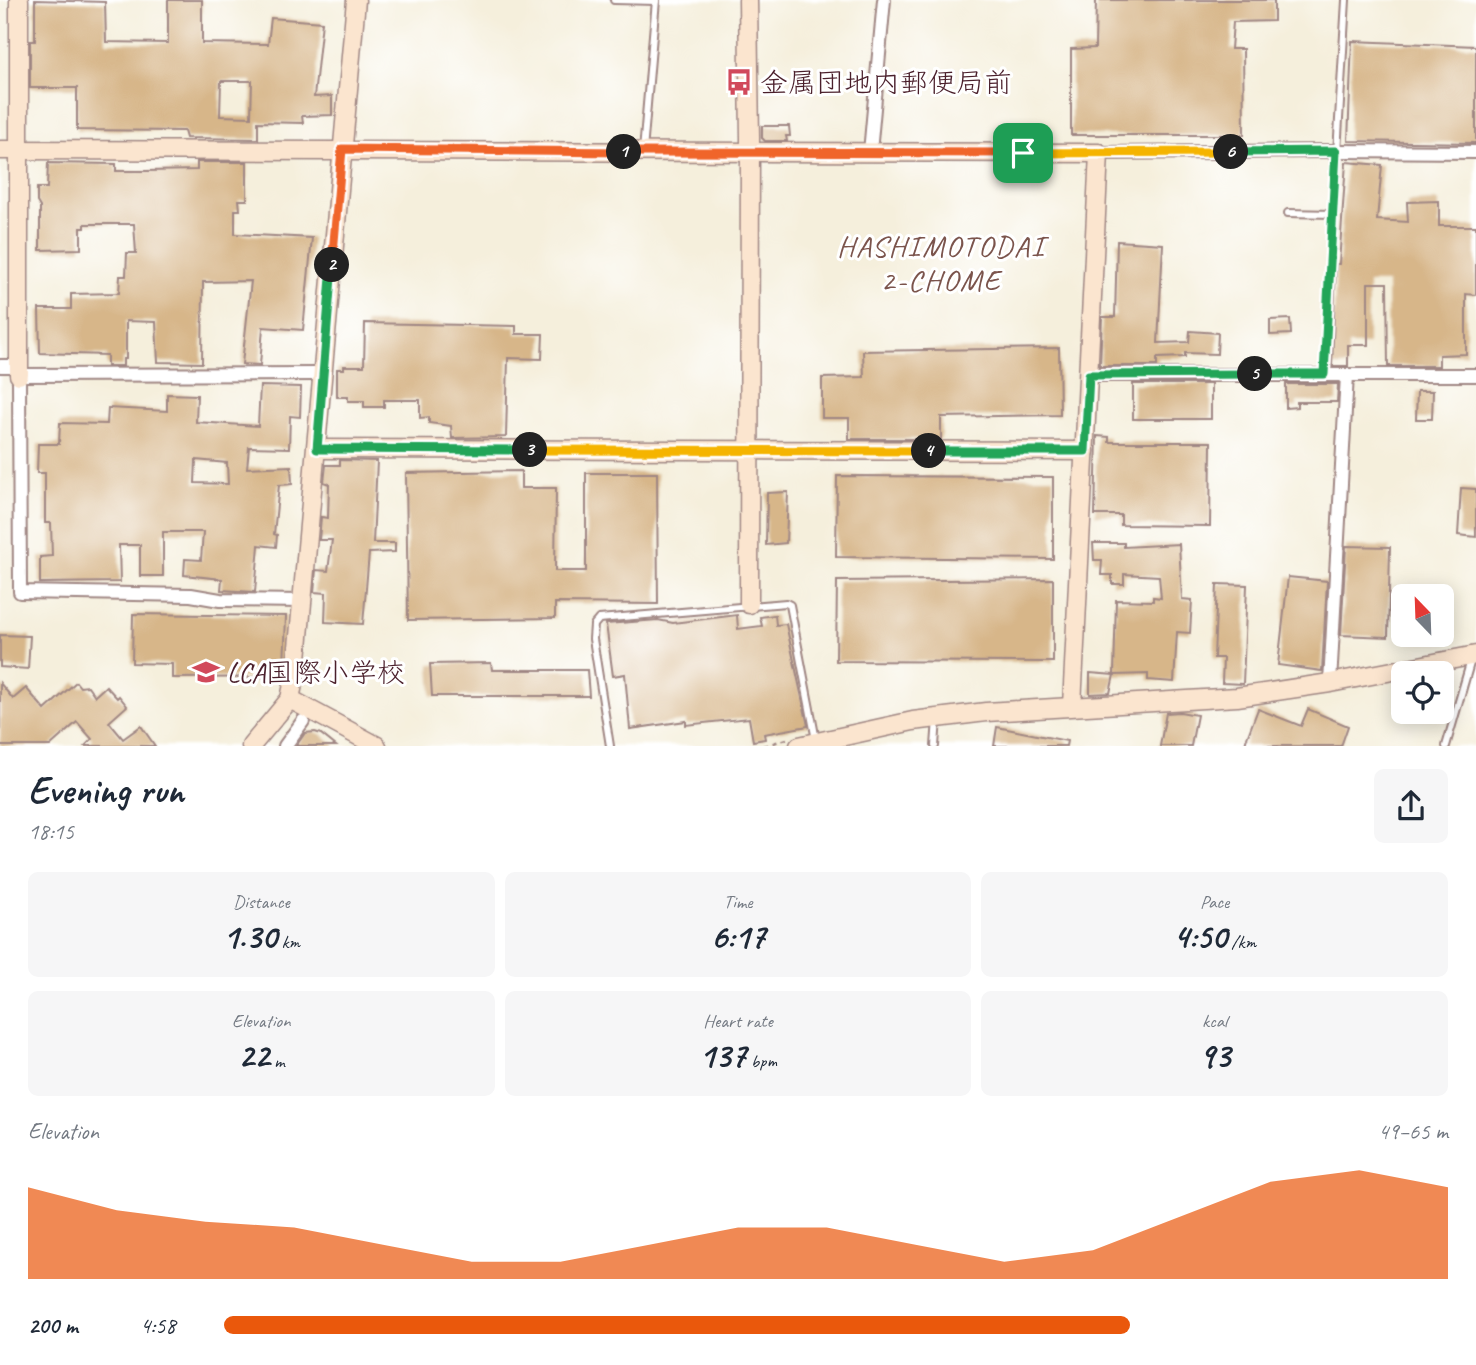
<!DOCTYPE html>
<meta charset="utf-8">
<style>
body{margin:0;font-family:Caveat,"Klee One",sans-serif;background:#f6f6f7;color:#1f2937;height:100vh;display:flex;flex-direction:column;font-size:26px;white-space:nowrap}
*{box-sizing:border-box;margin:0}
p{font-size:23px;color:#747a83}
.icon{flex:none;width:38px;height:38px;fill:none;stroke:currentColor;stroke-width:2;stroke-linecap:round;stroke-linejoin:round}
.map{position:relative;height:746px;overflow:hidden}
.drawer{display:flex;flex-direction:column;background:#fff;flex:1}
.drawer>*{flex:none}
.needle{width:46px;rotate:337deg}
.buttons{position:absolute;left:1391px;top:584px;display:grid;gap:14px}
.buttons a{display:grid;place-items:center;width:63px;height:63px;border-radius:10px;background:#fff;box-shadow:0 4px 18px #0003;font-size:35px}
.pin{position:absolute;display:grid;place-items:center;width:60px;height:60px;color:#fff;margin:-30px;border-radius:14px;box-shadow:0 4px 10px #0006}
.km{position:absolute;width:35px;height:35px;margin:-18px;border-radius:50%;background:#222;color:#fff;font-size:19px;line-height:35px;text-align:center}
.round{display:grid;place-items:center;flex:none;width:74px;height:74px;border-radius:10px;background:#f6f6f7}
.headline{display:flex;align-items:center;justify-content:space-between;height:119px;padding:0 28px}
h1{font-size:38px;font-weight:600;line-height:52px}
.stats{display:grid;grid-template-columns:repeat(3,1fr);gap:10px;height:119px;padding:7px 28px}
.stats div{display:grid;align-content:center;border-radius:10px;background:#f6f6f7;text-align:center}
.stats b{font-size:35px;font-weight:600}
.stats small{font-size:19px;font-weight:400}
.stats p{font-size:19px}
.chart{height:196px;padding:14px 28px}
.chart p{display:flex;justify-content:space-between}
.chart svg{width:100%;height:126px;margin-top:7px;fill:#ea580c;opacity:.7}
ul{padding:0 28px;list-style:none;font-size:23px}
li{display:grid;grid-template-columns:112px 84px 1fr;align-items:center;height:52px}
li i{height:18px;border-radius:9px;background:#ea580c}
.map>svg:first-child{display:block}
</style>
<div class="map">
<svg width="1476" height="746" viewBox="0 0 1476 746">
<rect width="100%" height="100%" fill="#fff"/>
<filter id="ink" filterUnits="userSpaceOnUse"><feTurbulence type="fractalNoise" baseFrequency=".0143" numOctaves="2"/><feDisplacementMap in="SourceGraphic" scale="14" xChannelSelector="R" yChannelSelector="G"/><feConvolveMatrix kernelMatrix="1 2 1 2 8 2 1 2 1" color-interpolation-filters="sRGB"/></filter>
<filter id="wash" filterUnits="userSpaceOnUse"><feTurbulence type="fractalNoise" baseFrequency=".00686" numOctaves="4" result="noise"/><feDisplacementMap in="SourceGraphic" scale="28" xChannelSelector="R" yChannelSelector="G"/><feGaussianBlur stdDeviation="1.57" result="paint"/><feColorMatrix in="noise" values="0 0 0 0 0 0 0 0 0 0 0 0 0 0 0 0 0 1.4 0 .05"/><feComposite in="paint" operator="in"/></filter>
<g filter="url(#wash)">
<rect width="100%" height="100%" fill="#f5efdc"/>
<g id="blocks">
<g fill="#d7b689" fill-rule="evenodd">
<path d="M35,0L105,2L106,42L168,43V0H202V43L268,44L271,18L322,22L314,97L332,96V115L302,116L303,123L258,122V139L186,138L184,131L77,130V88H30V41H35ZM221,81H252L251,117L220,116Z"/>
<polygon points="1096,0 1274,0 1274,21 1233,22 1231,49 1243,49 1244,135 1071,135 1071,49 1095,48"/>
<polygon points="1352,41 1476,46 1476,143 1348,141"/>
<polygon points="762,126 789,126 790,136 786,136 787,141 765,141 762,138"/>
<polygon points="197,162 247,162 247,200 239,200 240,210 235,210 235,234 312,238 303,330 263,327 260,365 242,364 251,281 203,282 202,363 158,362 156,322 126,321 126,359 123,359 123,366 107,366 107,355 40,353 39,309 71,309 71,294 119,293 120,276 126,276 127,253 136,253 134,224 85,224 85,228 81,228 81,249 40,250 40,207 37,202 37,188 47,188 48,163 116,164 116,171 147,171 197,170"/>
<polygon points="1346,162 1382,165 1377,220 1408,222 1407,202 1439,201 1439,226 1476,226 1476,295 1466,294 1466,354 1439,355 1439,366 1388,366 1387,283 1368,283 1368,345 1348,345 1348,366 1332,366 1336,264 1339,264"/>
<polygon points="1117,241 1163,244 1158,343 1189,342 1190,331 1218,333 1217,354 1185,353 1185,357 1157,358 1157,366 1100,366 1102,317 1115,317"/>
<polygon points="1290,319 1291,334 1270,335 1270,320"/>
<polygon points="365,323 516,326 516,334 543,334 542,359 508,358 506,437 452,438 451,426 429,423 429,417 420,418 420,400 384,400 384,407 364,407 364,401 348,401 348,397 337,397 337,369 344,369 344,366 364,366"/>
<polygon points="1059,348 1060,415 941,417 941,439 849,439 849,418 822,418 822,378 864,377 863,351"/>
<rect x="1133" y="384" width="78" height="35"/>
<polygon points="1286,384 1338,384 1337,402 1297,402 1297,407 1286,408"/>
<path d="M260,386L301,387L300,417L290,416L289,448L249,447L247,468L291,466L292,484L279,485L274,534L277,535L276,547L259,545L255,592L221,590L222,579L184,575L185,559L201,560L203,532H163V576H140V545H119L120,582L40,583V557L52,556L51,523H45V473H37L38,444H59L60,423L107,424L108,408L167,411V394L197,395L196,422L258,426ZM196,460L227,463L228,484L195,483Z"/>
<polygon points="1417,391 1433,391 1432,419 1416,419"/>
<polygon points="1097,436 1109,437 1109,442 1211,442 1210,526 1121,525 1121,515 1095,515"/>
<polygon points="340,460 377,461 373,543 395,543 395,552 369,553 363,624 325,622 326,593 314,592 316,570 328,571 332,540 319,540 321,517 328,518 329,484 324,482 326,465 340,465"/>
<polygon points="521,471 521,488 556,488 555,571 586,571 586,473 657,473 658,604 555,603 555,618 408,620 406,473"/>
<polygon points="837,476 1053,477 1053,559 836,557"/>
<polygon points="1461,488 1476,489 1476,537 1458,535"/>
<polygon points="788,492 786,543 766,545 767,493"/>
<polygon points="1093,543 1124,543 1124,547 1179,544 1182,599 1192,600 1190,633 1177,632 1174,682 1148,680 1148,674 1114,675 1116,600 1153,601 1153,597 1161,598 1159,576 1124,574 1124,584 1112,584 1112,575 1101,575 1102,560 1094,560"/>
<polygon points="1346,546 1390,547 1388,637 1341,635"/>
<polygon points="1288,577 1327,581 1322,671 1278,665"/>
<polygon points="1053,579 1053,662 836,661 837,581"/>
<polygon points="1217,584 1247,585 1243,684 1222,683 1223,658 1214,658"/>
<polygon points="133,614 286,616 284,667 281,677 172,678 172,664 132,663"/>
<polygon points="737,615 738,629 762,626 760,617 775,615 776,625 786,624 808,726 764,734 765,739 753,741 749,718 686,725 686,721 630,729 625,674 613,676 606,624 658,620 673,623"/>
<polygon points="0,635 30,636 28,669 0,667"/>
<polygon points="491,663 492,670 587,670 589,696 432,696 430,664"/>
<polygon points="1090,673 1114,675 1110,693 1090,694"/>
<polygon points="76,682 80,687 88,686 95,696 106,686 117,698 119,696 127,706 109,722 123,739 141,726 155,746 85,746 92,739 77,722 50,746 0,746 0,683 13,699 26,688 45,710"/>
<polygon points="1258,709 1301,726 1308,709 1348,726 1341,746 1244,746"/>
<polygon points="1180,712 1197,715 1191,746 1160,746 1166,713"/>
<polygon points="997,727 1067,741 1066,746 994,746"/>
<polygon points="315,732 321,734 336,746 296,746 305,733"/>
</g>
</g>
</g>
<g filter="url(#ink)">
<use href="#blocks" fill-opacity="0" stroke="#a08784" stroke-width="2"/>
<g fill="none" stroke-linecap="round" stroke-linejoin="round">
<defs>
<g id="lane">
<polyline points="614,0 656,1"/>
<polyline points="643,151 656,0"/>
<polyline points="1288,213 1333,214"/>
<polyline points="1324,374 1346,0"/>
<polyline points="610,746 593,639 594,625 599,619 786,603 790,605 816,740"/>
<polyline points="935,746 937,719"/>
<polyline points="1446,746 1471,660"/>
</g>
<g id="street">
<polyline points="870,152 884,0"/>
<polyline points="1099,153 1336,151 1476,152"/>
<polyline points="0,366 19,366"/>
<polyline points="1089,375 1476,375"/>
<polyline points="304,601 220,600 191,595 20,592 19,375 322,374"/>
<polyline points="1330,683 1347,375"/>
<polyline points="285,746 303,721"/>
</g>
<g id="secondary">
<polyline points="748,0 750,138 749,604"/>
<polyline points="0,150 1099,153 1072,706"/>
<polyline points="19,375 19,0"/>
<polyline points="317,449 1085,451"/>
<polyline points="290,699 377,746"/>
<polyline points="251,746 290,699 296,670 356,0"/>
<polyline points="799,746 913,721 986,712 1237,697 1330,683 1476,655"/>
</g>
</defs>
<use href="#lane" stroke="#a08784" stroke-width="10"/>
<use href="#street" stroke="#a08784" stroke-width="16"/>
<use href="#secondary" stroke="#a08784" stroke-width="21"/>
<polyline stroke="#a08784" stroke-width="2.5" stroke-dasharray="5 5" stroke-linecap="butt" points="763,746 787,739"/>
<use href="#lane" stroke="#fff" stroke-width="6"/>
<use href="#street" stroke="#fff" stroke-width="12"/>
<use href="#secondary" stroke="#fbe5cf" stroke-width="18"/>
</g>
</g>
<g fill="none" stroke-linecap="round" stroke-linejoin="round" filter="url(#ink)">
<defs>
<polyline id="split-1" points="624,152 1023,153"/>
<polyline id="split-2" points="332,265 342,149 624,152"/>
<polyline id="split-3" points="332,265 317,449 530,450"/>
<polyline id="split-4" points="530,450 929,451"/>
<polyline id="split-5" points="929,451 1085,451 1089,375 1255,374"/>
<polyline id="split-6" points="1231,152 1336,151 1324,374 1255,374"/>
<polyline id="split-7" points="1023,153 1231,152"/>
</defs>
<use href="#split-1" stroke="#fff" stroke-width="14"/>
<use href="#split-2" stroke="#fff" stroke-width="14"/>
<use href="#split-3" stroke="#fff" stroke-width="14"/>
<use href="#split-4" stroke="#fff" stroke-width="14"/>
<use href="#split-5" stroke="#fff" stroke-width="14"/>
<use href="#split-6" stroke="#fff" stroke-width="14"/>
<use href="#split-7" stroke="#fff" stroke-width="14"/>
<use href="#split-1" stroke="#f0652b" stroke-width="9"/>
<use href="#split-2" stroke="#f0652b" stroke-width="9"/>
<use href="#split-3" stroke="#22a559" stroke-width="9"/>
<use href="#split-4" stroke="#f5b400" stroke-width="9"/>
<use href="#split-5" stroke="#22a559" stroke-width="9"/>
<use href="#split-6" stroke="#22a559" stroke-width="9"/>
<use href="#split-7" stroke="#f5b400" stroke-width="9"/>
</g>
<defs>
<symbol id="bus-bare" viewBox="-9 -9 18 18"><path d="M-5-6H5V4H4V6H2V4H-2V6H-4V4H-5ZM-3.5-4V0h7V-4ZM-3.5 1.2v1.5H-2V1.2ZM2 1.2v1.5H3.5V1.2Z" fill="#d1495b" stroke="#fff" stroke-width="2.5" paint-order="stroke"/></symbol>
<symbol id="school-bare" viewBox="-9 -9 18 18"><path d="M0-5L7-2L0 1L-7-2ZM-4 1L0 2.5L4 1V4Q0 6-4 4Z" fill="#d1495b" stroke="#fff" stroke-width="2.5" paint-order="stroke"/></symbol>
</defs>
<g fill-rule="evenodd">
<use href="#bus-bare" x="720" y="63" width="38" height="38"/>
<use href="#school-bare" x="187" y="653" width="38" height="38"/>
</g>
<g text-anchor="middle" stroke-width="6" stroke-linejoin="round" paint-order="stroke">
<g font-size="28" fill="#4a1f2b" stroke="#fff" text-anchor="start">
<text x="760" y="92">金属団地内郵便局前</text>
<text x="227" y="682">LCA国際小学校</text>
</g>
<g font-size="30" letter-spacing="2" fill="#7b544c" stroke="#fff">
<text x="941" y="256">HASHIMOTODAI<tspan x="941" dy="34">2-CHOME</tspan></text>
</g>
</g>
</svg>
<div class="buttons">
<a><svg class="needle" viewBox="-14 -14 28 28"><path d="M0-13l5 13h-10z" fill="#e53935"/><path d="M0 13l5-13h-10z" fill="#747a83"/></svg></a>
<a><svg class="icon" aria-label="locate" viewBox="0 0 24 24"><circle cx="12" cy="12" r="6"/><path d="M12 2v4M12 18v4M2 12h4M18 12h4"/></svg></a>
</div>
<div class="pin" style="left:1023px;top:153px;background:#1e9e55"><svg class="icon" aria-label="arrive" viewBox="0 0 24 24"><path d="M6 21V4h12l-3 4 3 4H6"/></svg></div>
<b class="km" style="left:624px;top:152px">1</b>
<b class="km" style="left:332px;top:265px">2</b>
<b class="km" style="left:530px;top:450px">3</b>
<b class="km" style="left:929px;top:451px">4</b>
<b class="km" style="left:1255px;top:374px">5</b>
<b class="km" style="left:1231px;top:152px">6</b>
</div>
<section class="drawer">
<div class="headline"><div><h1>Evening run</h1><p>18:15</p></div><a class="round"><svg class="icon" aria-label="share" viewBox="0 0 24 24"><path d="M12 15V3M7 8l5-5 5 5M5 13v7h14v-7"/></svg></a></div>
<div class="stats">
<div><p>Distance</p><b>1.30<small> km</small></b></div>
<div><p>Time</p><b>6:17</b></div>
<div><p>Pace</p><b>4:50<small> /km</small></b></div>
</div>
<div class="stats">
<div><p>Elevation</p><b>22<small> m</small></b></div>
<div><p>Heart rate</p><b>137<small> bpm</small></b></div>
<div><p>kcal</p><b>93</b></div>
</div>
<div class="chart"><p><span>Elevation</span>49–65 m</p>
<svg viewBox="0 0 160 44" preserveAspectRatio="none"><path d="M0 44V12L10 20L20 24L30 26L40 32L50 38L60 38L70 32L80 26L90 26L100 32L110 38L120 34L130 22L140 10L150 6L160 12V44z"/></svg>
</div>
<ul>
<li><b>200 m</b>4:58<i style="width:74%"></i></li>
</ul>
</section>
